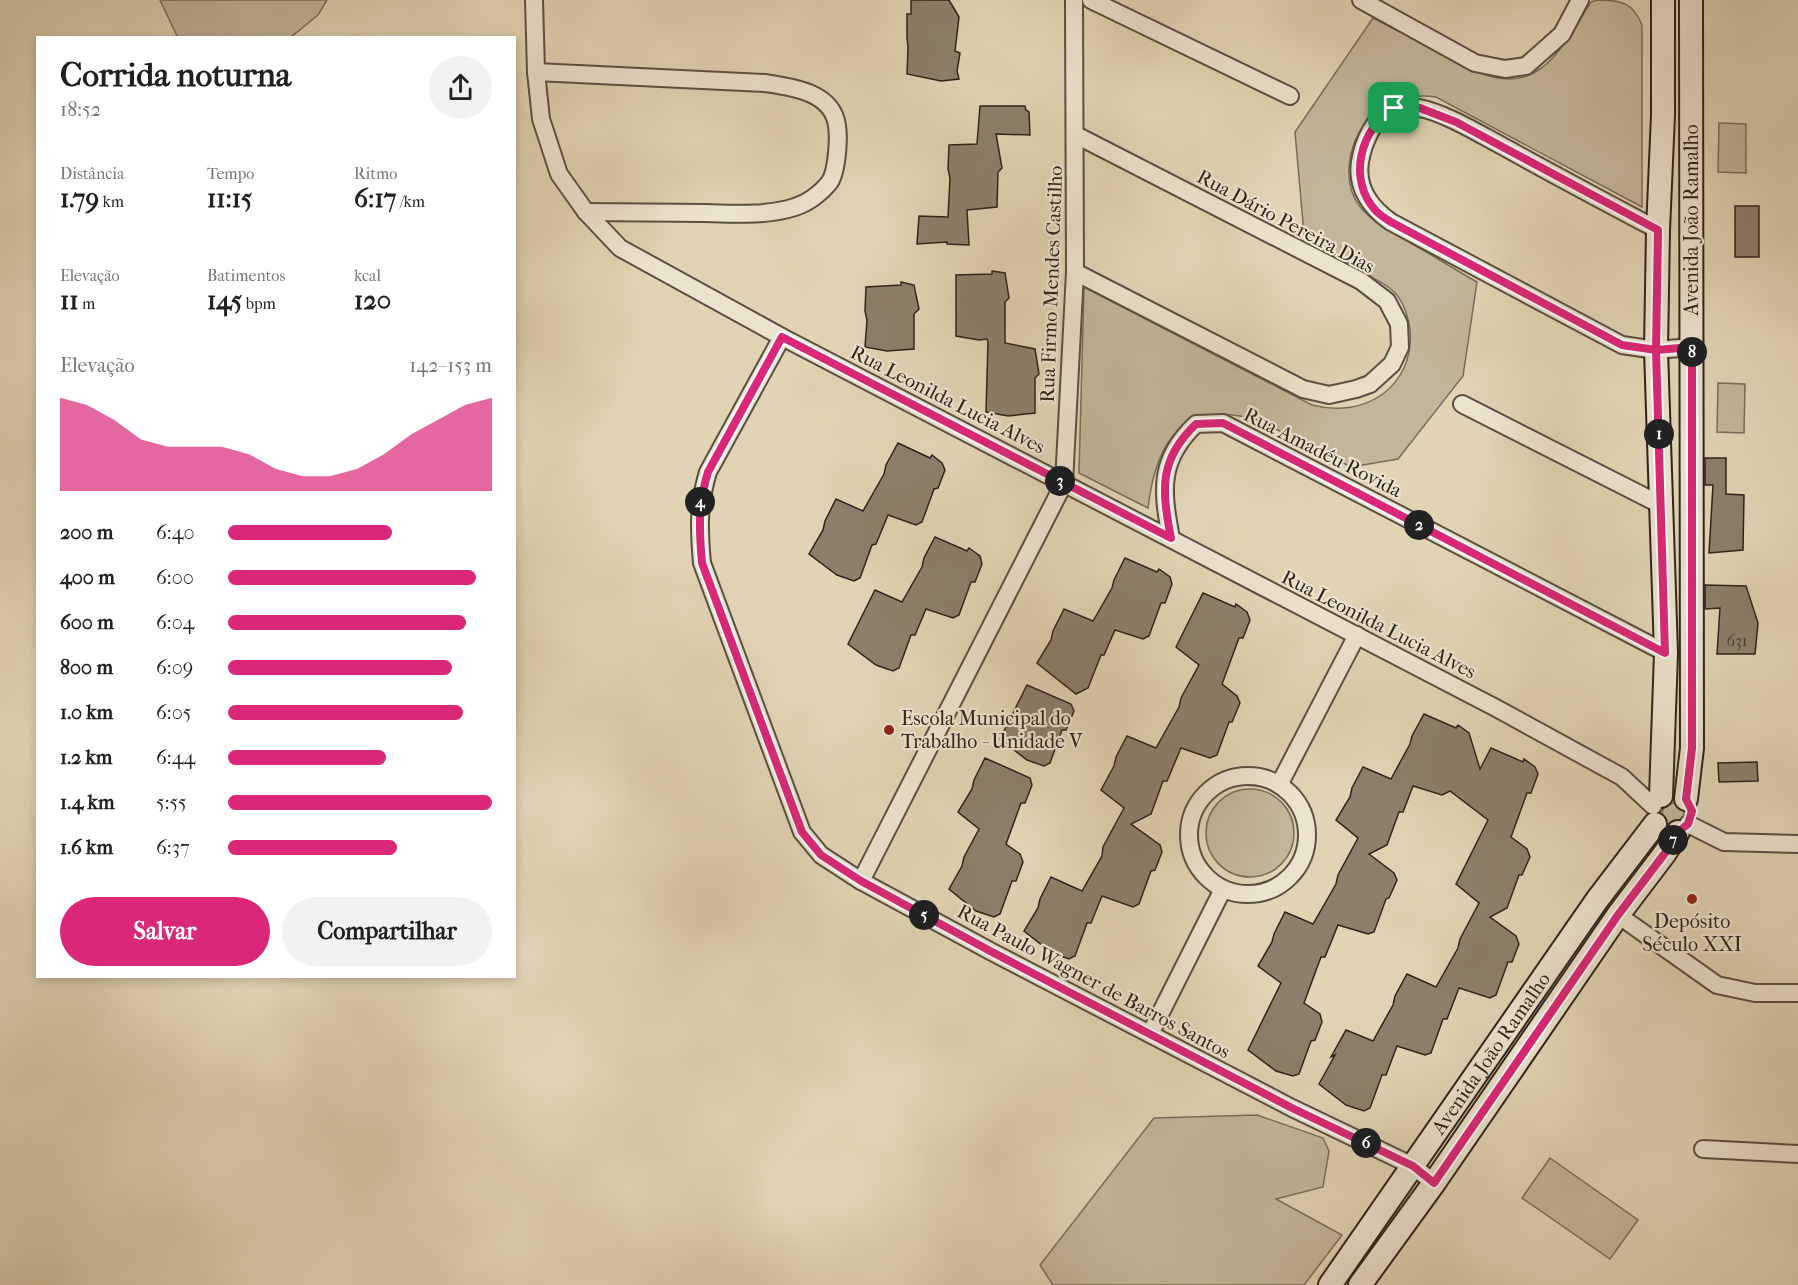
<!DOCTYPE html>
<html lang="pt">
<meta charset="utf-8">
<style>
body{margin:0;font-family:"IM FELL French Canon",serif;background:#f2f2f2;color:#202124;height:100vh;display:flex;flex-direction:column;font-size:22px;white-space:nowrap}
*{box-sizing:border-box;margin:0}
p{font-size:20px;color:#757577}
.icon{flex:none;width:33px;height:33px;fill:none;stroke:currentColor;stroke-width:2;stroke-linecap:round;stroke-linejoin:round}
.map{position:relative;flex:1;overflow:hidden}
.panel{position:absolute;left:36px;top:36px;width:480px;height:942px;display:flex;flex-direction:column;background:#fff;border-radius:0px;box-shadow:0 3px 9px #0003}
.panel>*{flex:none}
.pin{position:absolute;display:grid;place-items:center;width:51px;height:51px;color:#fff;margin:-26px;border-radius:12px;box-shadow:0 3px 9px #0006}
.km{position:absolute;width:30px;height:30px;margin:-15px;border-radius:50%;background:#222;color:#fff;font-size:16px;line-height:30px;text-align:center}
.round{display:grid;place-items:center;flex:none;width:63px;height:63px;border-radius:32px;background:#f2f2f2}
.head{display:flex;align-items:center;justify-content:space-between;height:102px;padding:0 24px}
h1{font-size:33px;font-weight:800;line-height:45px}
.metrics{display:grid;grid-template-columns:repeat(3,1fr);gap:9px;height:102px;padding:6px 24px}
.metrics div{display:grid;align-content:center}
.metrics b{font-size:26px;font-weight:800}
.metrics small{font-size:16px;font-weight:400}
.metrics p{font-size:16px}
.chart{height:168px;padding:12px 24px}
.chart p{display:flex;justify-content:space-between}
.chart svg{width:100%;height:108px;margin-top:6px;fill:#db2777;opacity:.7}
.primary-button{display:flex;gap:12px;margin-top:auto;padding:12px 24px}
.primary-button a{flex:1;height:69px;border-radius:36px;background:#db2777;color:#fff;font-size:24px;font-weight:800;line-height:69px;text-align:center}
.primary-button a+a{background:#f2f2f2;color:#202124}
ul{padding:0 24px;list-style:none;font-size:20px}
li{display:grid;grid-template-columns:96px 72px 1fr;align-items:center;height:45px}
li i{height:15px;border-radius:8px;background:#db2777}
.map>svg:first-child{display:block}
</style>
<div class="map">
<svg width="1798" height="1285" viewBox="0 0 1798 1285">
<rect width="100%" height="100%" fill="#e1d4b4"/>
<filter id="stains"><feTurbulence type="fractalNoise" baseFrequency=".00333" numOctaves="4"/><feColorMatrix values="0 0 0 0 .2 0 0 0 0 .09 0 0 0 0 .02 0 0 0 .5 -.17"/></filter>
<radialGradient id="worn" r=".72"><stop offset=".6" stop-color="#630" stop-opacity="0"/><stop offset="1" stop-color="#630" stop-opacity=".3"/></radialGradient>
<g fill="#c2b69a" stroke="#786d5b" stroke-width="1.5">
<polygon points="160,0 327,0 318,15 291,37 178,38"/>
<path d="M1597,0C1620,0 1633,2 1642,25V207L1436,97C1410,93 1383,101 1366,122C1348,145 1341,184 1361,208C1374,223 1392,232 1409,242C1432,255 1454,269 1477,282L1463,376L1398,459L1351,467L1258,420C1184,399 1156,439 1148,508L1079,473L1084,287L1312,405C1365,419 1415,387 1410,329C1408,317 1403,300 1393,291C1386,284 1375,279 1366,274C1345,261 1324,248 1304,234L1295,132L1373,18L1480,73C1542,97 1562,45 1591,2Z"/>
<polygon points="1719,123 1746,124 1746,173 1718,172"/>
<polygon points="1718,383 1745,384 1744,433 1717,432"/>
<circle cx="1250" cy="833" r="44"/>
<circle cx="1673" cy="814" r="11"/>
<polygon points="1257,1115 1323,1138 1329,1151 1323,1187 1276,1199 1342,1235 1304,1285 1053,1285 1040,1265 1154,1118"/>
<polygon points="1550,1158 1638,1220 1610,1259 1522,1198"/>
</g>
<g fill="#8b806b" stroke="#2d241c" stroke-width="1.5">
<polygon points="911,0 949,0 959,17 955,51 960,53 957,71 959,79 941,81 907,74 908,47 907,38 907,14 911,14"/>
<polygon points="980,106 1025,106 1026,110 1029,112 1030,135 996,134 1002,168 998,172 997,207 967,210 969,245 947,244 947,242 917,244 919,216 948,217 950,178 948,169 949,145 977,144"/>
<rect x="1735" y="206" width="24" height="51"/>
<polygon points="992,271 1005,273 1009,298 1005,302 1005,343 1035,349 1039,374 1035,378 1035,413 1008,416 986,412 988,342 987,339 979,340 956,336 956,275 992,274"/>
<polygon points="901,282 914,285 919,309 914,314 914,349 887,351 865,347 867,320 865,311 866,287 901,285"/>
<polygon points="898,443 930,458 932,455 942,463 945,470 938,488 934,489 922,522 916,525 888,515 876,544 872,545 860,578 854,581 837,575 809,554 823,530 825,521 836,499 863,511 884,474 886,465"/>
<polygon points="1705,458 1726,458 1726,494 1744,495 1743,550 1709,553 1713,485 1705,485"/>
<polygon points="935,537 967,551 969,548 980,556 982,564 975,582 971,582 959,615 953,618 926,609 915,635 911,635 899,668 893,671 876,665 848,644 875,590 902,602 922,567 924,558"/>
<polygon points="1125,558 1157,572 1159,569 1170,577 1172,584 1165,603 1161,603 1149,636 1143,639 1115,630 1104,655 1101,655 1088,688 1076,694 1037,663 1051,640 1053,631 1064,609 1093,621 1112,588 1114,580"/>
<polygon points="1705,585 1746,586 1758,623 1755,654 1717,654 1720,608 1705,609"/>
<polygon points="1203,593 1235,607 1236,604 1247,612 1250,620 1243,638 1239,638 1222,684 1237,696 1240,703 1232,722 1229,722 1217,755 1210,758 1181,748 1167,781 1163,781 1151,814 1131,824 1160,845 1162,852 1155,870 1151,871 1139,904 1133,907 1102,896 1091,923 1087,923 1075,956 1069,959 1052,953 1024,931 1038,908 1040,899 1051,877 1082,891 1102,856 1103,847 1124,808 1101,790 1114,766 1116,757 1127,736 1156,748 1179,707 1181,698 1199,665 1176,647"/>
<polygon points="1027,685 1071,704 1074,711 1066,730 1062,730 1050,763 1044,766 1027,760 1000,739"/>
<polygon points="1424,714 1456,728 1458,725 1469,733 1480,769 1491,748 1523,762 1524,759 1535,767 1538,774 1531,793 1527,793 1511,837 1527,849 1530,857 1522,875 1519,875 1507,908 1490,917 1516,936 1519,944 1512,962 1508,962 1496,995 1490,998 1459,988 1447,1019 1443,1019 1431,1053 1425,1055 1397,1046 1386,1075 1382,1075 1370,1108 1364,1111 1346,1105 1319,1084 1335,1055 1331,1057 1346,1030 1373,1041 1393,1005 1395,996 1407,974 1436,987 1458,948 1460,939 1479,903 1456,884 1488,820 1450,791 1442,795 1413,786 1403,812 1399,812 1387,845 1369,854 1394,873 1397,880 1389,898 1386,899 1374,932 1368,934 1338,925 1325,957 1321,957 1304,1003 1320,1014 1322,1022 1315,1040 1311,1041 1299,1074 1293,1076 1276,1071 1248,1050 1281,983 1258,966 1272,942 1274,934 1285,912 1313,924 1336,884 1338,875 1358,838 1336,820 1350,797 1352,788 1363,767 1391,779 1410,744 1412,736"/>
<polygon points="985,758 1030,778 1032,785 1025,803 1021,803 1006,844 1020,854 1023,862 1016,881 1012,881 1000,914 994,917 976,911 949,889 962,866 964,857 979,829 958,812 972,789 974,780"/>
<polygon points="1757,762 1758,781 1719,782 1718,763"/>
</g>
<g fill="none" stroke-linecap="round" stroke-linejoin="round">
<defs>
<g id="street">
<polyline points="534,0 536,72 541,119 559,174 586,212 620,248 782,337 1496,708 1622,777 1653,806"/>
<polyline points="1091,0 1290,96"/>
<polyline points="1361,0 1475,63 1505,69 1526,66 1562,34 1580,0"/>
<path d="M536,72L765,83C792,87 833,92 837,126C839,139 837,173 829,183C821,193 808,203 795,207C767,216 735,214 705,213C665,213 626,212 586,212"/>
<path d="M1658,230C1607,203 1556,176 1506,148C1481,135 1446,113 1419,108C1412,107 1399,106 1392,109C1374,117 1363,143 1360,162C1356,188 1371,208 1391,222L1622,345L1656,350L1692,347"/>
<polyline points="1075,272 1303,389 1329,395 1356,389 1370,384 1392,364 1400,347 1399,324 1387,301 1361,281 1076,135"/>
<path d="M782,337L708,472C698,505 699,529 702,563L802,832L821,855L861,881L992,952L1292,1108L1413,1166L1434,1183"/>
<polyline points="1462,404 1661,505"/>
<path d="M1171,538C1162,491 1158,460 1196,424L1223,423L1666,653"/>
<circle cx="1248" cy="835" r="59"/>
<polyline points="1279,785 1357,635"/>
<polyline points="1688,824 1724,842 1798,844"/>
<polyline points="861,881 1064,483 1075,272 1074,0"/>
<polyline points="1618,915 1717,985 1755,993 1798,993"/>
<polyline points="1150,1034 1223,889"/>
<polyline points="1703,1149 1798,1154"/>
</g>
<g id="secondary">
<polyline points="1661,796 1666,653 1656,350 1658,230 1663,115 1663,0"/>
<polyline points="1686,799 1692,748 1691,0"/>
<path id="s1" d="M1330,1285L1597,900L1655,824"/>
<polyline points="1360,1285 1434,1183 1618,915 1665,853 1678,832"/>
</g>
</defs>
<use href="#street" stroke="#5a5042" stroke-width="20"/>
<use href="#secondary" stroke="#2d241c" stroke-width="26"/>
<use href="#street" stroke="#ece3ce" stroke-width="16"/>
<use href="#secondary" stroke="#ece3ce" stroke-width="22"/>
</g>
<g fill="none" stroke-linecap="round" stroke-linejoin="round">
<defs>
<path id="route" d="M1394,108H1420L1456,122L1658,230L1656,350L1665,653L1223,423L1196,424C1158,460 1162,491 1171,538L782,337L708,472C698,504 699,529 702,563L802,832L821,855L861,881L992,952L1292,1108L1413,1166L1434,1183L1618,915L1665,853L1678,832L1688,824L1692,811L1686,799L1692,748V347L1656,350L1622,345L1391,222C1386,219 1380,215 1376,211C1347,180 1360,129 1394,108"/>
</defs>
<use href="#route" stroke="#fff" stroke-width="12"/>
<use href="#route" stroke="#db2777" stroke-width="8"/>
</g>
<g fill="#8f2418" stroke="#ece3ce" stroke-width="2">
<circle cx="889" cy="730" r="6"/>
<circle cx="1692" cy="899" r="6"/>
</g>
<g text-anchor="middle" stroke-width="4.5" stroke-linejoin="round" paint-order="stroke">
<g font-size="16" fill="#443b30">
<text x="1737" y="646">631</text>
</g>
<g font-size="20" fill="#2d241c" stroke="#ece3ce">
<text transform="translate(1691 220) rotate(-90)" y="7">Avenida João Ramalho</text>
<text transform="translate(1286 221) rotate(28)" y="7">Rua Dário Pereira Dias</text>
<text transform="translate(1051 284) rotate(-88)" y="7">Rua Firmo Mendes Castilho</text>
<text transform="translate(948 399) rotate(27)" y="7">Rua Leonilda Lucia Alves</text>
<text transform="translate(1323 452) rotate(27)" y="7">Rua Amadéu Rovida</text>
<text transform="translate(1379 624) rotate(27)" y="7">Rua Leonilda Lucia Alves</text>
<text transform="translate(1094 981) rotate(28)" y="7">Rua Paulo Wagner de Barros Santos</text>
<text dy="7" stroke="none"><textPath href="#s1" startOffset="282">Avenida João Ramalho</textPath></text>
</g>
<g font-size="20" fill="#2d241c" stroke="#ece3ce" text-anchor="start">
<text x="901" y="725">Escola Municipal do<tspan x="901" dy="23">Trabalho - Unidade V</tspan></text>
<text x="1692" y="928" text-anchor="middle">Depósito<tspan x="1692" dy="23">Século XXI</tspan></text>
</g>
</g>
<rect width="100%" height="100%" filter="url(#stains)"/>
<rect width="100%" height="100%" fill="url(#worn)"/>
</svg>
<div class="pin" style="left:1394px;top:108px;background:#1e9e55"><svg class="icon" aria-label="arrive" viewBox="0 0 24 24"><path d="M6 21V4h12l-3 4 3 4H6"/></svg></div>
<b class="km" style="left:1659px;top:434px">1</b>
<b class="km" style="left:1419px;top:525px">2</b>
<b class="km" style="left:1060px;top:481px">3</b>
<b class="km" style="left:700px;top:502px">4</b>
<b class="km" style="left:924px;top:915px">5</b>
<b class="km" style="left:1366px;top:1143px">6</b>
<b class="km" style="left:1673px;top:840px">7</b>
<b class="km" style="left:1692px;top:352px">8</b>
<section class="panel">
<div class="head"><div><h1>Corrida noturna</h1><p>18:52</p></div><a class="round"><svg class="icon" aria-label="share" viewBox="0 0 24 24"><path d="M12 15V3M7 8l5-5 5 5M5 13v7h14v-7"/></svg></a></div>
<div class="metrics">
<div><p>Distância</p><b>1.79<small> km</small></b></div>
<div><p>Tempo</p><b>11:15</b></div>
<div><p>Ritmo</p><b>6:17<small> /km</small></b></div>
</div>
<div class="metrics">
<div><p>Elevação</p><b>11<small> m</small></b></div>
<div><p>Batimentos</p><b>145<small> bpm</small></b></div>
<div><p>kcal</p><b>120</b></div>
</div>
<div class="chart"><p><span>Elevação</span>142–153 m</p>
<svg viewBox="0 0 160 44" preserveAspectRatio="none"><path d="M0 44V6L10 9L20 15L30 23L40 26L50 26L60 26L70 29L80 35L90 38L100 38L110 35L120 29L130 21L140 15L150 9L160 6V44z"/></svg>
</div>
<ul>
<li><b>200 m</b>6:40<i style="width:62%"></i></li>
<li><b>400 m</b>6:00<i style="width:94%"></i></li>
<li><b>600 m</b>6:04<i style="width:90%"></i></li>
<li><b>800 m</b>6:09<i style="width:85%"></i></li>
<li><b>1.0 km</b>6:05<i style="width:89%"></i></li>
<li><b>1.2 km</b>6:44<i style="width:60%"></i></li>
<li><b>1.4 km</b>5:55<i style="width:100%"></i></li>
<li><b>1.6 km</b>6:37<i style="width:64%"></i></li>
</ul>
<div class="primary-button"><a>Salvar</a><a>Compartilhar</a></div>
</section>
</div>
